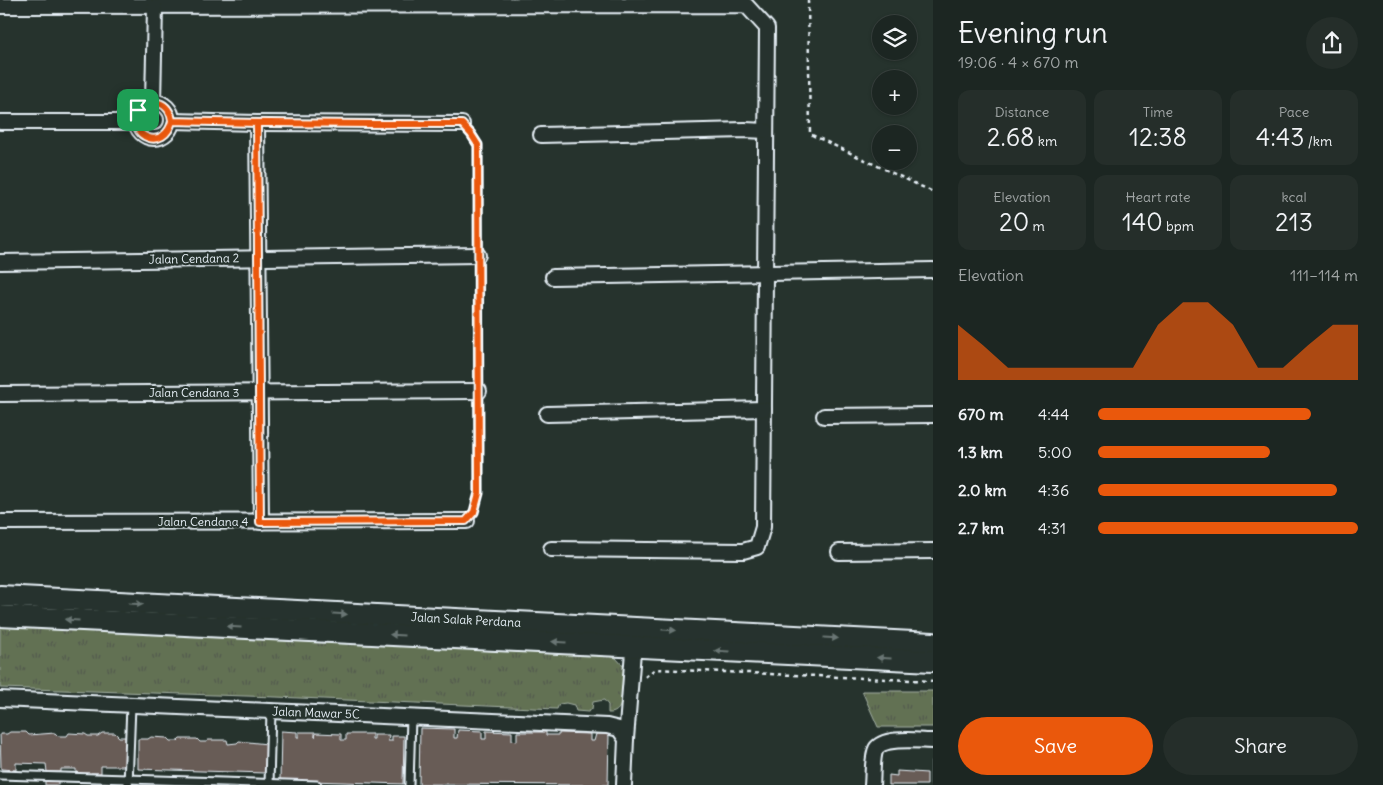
<!DOCTYPE html>
<meta charset="utf-8">
<style>
body{margin:0;font-family:Delius,sans-serif;background:#252e2a;color:#f1f3f6;height:100vh;display:flex;flex-direction:column;font-size:19px;white-space:nowrap}
*{box-sizing:border-box;margin:0}
p{font-size:16px;color:#a0a5a5}
.icon{flex:none;width:28px;height:28px;fill:none;stroke:currentColor;stroke-width:2;stroke-linecap:round;stroke-linejoin:round}
.map{position:relative;flex:1;overflow:hidden}
.panel{display:flex;flex-direction:column;background:#1c2622;width:450px}
.panel>*{flex:none}
.tools{position:absolute;left:872px;top:15px;display:grid;gap:10px}
.tools a{display:grid;place-items:center;width:45px;height:45px;border-radius:50%;background:#1c2622;box-shadow:0 1px 4px #0004,0 0 0 1px #3a4340;font-size:25px}
.pin{position:absolute;display:grid;place-items:center;width:42px;height:42px;color:#fff;margin:-21px;border-radius:10px;box-shadow:0 2px 8px #0006}
.round{display:grid;place-items:center;flex:none;width:52px;height:52px;border-radius:26px;background:#252e2a}
.head{display:flex;align-items:center;justify-content:space-between;height:85px;padding:0 25px}
h1{font-size:28px;font-weight:600;line-height:38px}
.figures{display:grid;grid-template-columns:repeat(3,1fr);gap:8px;height:85px;padding:5px 25px}
.figures div{display:grid;align-content:center;border-radius:12px;background:#252e2a;text-align:center}
.figures b{font-size:25px;font-weight:600}
.figures small{font-size:14px;font-weight:400}
.figures p{font-size:14px}
.chart{height:140px;padding:10px 25px}
.chart p{display:flex;justify-content:space-between}
.chart svg{width:100%;height:90px;margin-top:5px;fill:#ea580c;opacity:.7}
.cta{display:flex;gap:10px;margin-top:auto;padding:10px 25px}
.cta a{flex:1;height:58px;border-radius:30px;background:#ea580c;color:#fff;font-size:20px;font-weight:600;line-height:58px;text-align:center}
.cta a+a{background:#252e2a;color:#f1f3f6}
ul{padding:0 25px;list-style:none;font-size:16px}
li{display:grid;grid-template-columns:80px 60px 1fr;align-items:center;height:38px}
li i{height:12px;border-radius:6px;background:#ea580c}
main{display:flex;flex:1;min-height:0}
.map>svg:first-child{display:block}
</style>
<main>
<div class="map">
<svg width="933" height="785" viewBox="0 0 933 785">
<defs>
<pattern id="grass-tufts" width="24" height="20" patternUnits="userSpaceOnUse" patternTransform="scale(1.25)"><rect width="24" height="20" fill="#627153"/><path d="M3 7l-1-3M5 7V3M7 7l1-3M15 17l-1-3M17 17v-4M19 17l1-3" fill="none" stroke="#535a4e"/></pattern>
</defs>
<rect width="100%" height="100%" fill="#26332d"/>
<filter id="ink" filterUnits="userSpaceOnUse"><feTurbulence type="fractalNoise" baseFrequency=".02" numOctaves="2"/><feDisplacementMap in="SourceGraphic" scale="10" xChannelSelector="R" yChannelSelector="G"/><feConvolveMatrix kernelMatrix="1 2 1 2 8 2 1 2 1" color-interpolation-filters="sRGB"/></filter>
<g filter="url(#ink)">
<g fill="url(#grass-tufts)" stroke="#a5b1a6">
<path d="M0,624L608,655L616,658L625,668C624,681 627,715 608,713V705L604,700L593,702L592,709L588,712L576,711L574,705L566,703L559,704L557,709L276,697L0,688Z"/>
<polygon points="862,691 933,691 933,727 878,727"/>
</g>
<g fill="#675b57" stroke="#e8f1f8">
<polygon points="420,728 454,729 454,738 457,738 458,730 482,731 482,739 486,739 486,731 512,732 512,740 517,741 517,732 546,732 546,735 559,735 559,733 590,734 590,741 594,741 596,734 609,734 608,785 419,784"/>
<polygon points="281,731 297,732 297,737 299,737 299,732 315,732 315,737 316,733 341,734 341,740 346,740 346,734 372,734 372,739 374,739 374,735 389,735 388,741 392,741 392,736 404,736 403,784 280,780"/>
<polygon points="10,732 26,732 29,735 55,733 58,736 67,736 69,733 85,734 88,736 98,736 102,733 115,733 119,737 126,737 126,766 101,766 101,773 91,773 91,774 76,773 76,769 61,769 61,772 47,772 46,764 16,763 16,770 1,769 0,734 7,734"/>
<polygon points="151,737 167,738 170,741 178,741 180,739 197,739 200,742 207,742 208,740 227,740 228,744 237,743 239,741 267,744 266,773 138,769 138,739 148,739"/>
<rect x="931" y="761" width="2" height="24"/>
<polygon points="897,771 927,773 927,785 889,785 889,775 897,776"/>
<rect x="45" y="779" width="13" height="6"/>
</g>
<g fill="none" stroke-linecap="round" stroke-linejoin="round">
<defs>
<g id="lane">
<polyline points="462,124 471,134 478,145 479,493 474,512 467,521"/>
<polyline points="0,775 317,785"/>
<polyline points="128,785 131,705"/>
<polyline points="269,785 271,711"/>
<polyline points="409,785 411,717"/>
</g>
<g id="street">
<polyline points="0,6 746,5 767,28 763,527 757,547 743,551 551,549"/>
<circle cx="154" cy="120" r="18"/>
<polyline points="153,102 155,7"/>
<polyline points="172,121 257,123 462,124"/>
<polyline points="0,122 135,122"/>
<polyline points="257,123 261,522"/>
<polyline points="541,135 745,130 766,131"/>
<polyline points="0,262 478,255"/>
<polyline points="553,277 933,270"/>
<polyline points="0,394 479,391"/>
<polyline points="547,414 764,409"/>
<polyline points="824,416 933,415"/>
<polyline points="0,522 467,521"/>
<polyline points="839,552 933,551"/>
<polyline points="0,699 607,726 619,729 626,739"/>
<polyline points="624,785 626,739 634,639"/>
<path d="M872,785C873,777 872,756 876,749C884,736 919,741 933,741"/>
</g>
<g id="secondary">
<polyline points="0,596 933,643"/>
<polyline points="0,616 933,661"/>
</g>
</defs>
<use href="#lane" stroke="#e8f1f8" stroke-width="11"/>
<use href="#street" stroke="#e8f1f8" stroke-width="18"/>
<use href="#secondary" stroke="#e8f1f8" stroke-width="24"/>
<g stroke="#e8f1f8" stroke-width="2.5" stroke-dasharray="4 4" stroke-linecap="butt">
<polyline points="808,0 810,134 933,192"/>
<polyline points="645,677 655,669 933,681"/>
</g>
<use href="#lane" stroke="#26332d" stroke-width="7"/>
<use href="#street" stroke="#26332d" stroke-width="14"/>
<use href="#secondary" stroke="#26332d" stroke-width="20"/>
</g>
<defs><path id="oneway-solid" d="M-6-.8H1V-3.2L6.5 0L1 3.2V.8H-6Z" transform="scale(1.25)"/></defs>
<g fill="#6a7674">
<use href="#oneway-solid" transform="translate(136 604) rotate(3)"/>
<use href="#oneway-solid" transform="translate(340 614) rotate(3)"/>
<use href="#oneway-solid" transform="translate(72 620) rotate(-177)"/>
<use href="#oneway-solid" transform="translate(234 627) rotate(-177)"/>
<use href="#oneway-solid" transform="translate(669 630) rotate(3)"/>
<use href="#oneway-solid" transform="translate(397 635) rotate(-177)"/>
<use href="#oneway-solid" transform="translate(831 638) rotate(3)"/>
<use href="#oneway-solid" transform="translate(559 642) rotate(-177)"/>
<use href="#oneway-solid" transform="translate(722 651) rotate(-177)"/>
<use href="#oneway-solid" transform="translate(884 658) rotate(-177)"/>
</g>
</g>
<g fill="none" stroke-linecap="round" stroke-linejoin="round" filter="url(#ink)">
<defs>
<path id="route" d="M138,110C151,96 170,102 172,121L257,123L260,522L466,521L474,512L479,493L478,145L471,134L462,124C365,124 269,124 172,121C165,152 126,138 138,110"/>
</defs>
<use href="#route" stroke="#fff" stroke-width="10"/>
<use href="#route" stroke="#ea580c" stroke-width="6"/>
</g>
<g text-anchor="middle" stroke-width="4" stroke-linejoin="round" paint-order="stroke">
<g font-size="12" fill="#e8f1f8" stroke="#26332d">
<text transform="translate(194 259) rotate(-1)" y="4">Jalan Cendana 2</text>
<text x="194" y="397">Jalan Cendana 3</text>
<text x="203" y="526">Jalan Cendana 4</text>
<text transform="translate(466 620) rotate(3)" y="4">Jalan Salak Perdana</text>
<text transform="translate(316 713) rotate(2)" y="4">Jalan Mawar 5C</text>
</g>
</g>
</svg>
<div class="tools">
<a><svg class="icon" aria-label="layers" viewBox="0 0 24 24"><path d="M12 4l9 5-9 5-9-5zM3 14l9 5 9-5"/></svg></a>
<a>+</a>
<a>−</a>
</div>
<div class="pin" style="left:138px;top:110px;background:#1e9e55"><svg class="icon" aria-label="arrive" viewBox="0 0 24 24"><path d="M6 21V4h12l-3 4 3 4H6"/></svg></div>
</div>
<section class="panel">
<div class="head"><div><h1>Evening run</h1><p>19:06 · 4 × 670 m</p></div><a class="round"><svg class="icon" aria-label="share" viewBox="0 0 24 24"><path d="M12 15V3M7 8l5-5 5 5M5 13v7h14v-7"/></svg></a></div>
<div class="figures">
<div><p>Distance</p><b>2.68<small> km</small></b></div>
<div><p>Time</p><b>12:38</b></div>
<div><p>Pace</p><b>4:43<small> /km</small></b></div>
</div>
<div class="figures">
<div><p>Elevation</p><b>20<small> m</small></b></div>
<div><p>Heart rate</p><b>140<small> bpm</small></b></div>
<div><p>kcal</p><b>213</b></div>
</div>
<div class="chart"><p><span>Elevation</span>111–114 m</p>
<svg viewBox="0 0 160 44" preserveAspectRatio="none"><path d="M0 44V17L10 27L20 38L30 38L40 38L50 38L60 38L70 38L80 17L90 6L100 6L110 17L120 38L130 38L140 27L150 17L160 17V44z"/></svg>
</div>
<ul>
<li><b>670 m</b>4:44<i style="width:82%"></i></li>
<li><b>1.3 km</b>5:00<i style="width:66%"></i></li>
<li><b>2.0 km</b>4:36<i style="width:92%"></i></li>
<li><b>2.7 km</b>4:31<i style="width:100%"></i></li>
</ul>
<div class="cta"><a>Save</a><a>Share</a></div>
</section>
</main>
